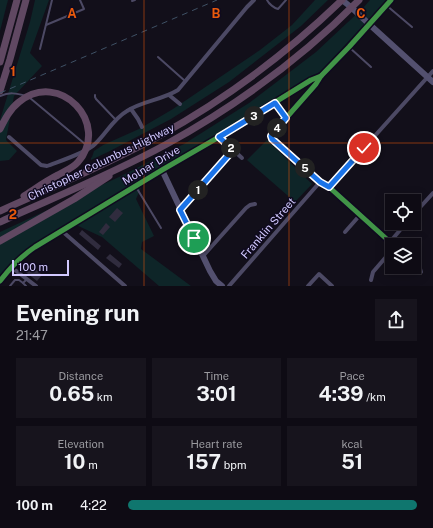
<!DOCTYPE html>
<style>
body{margin:0;font-family:"Public Sans",sans-serif;background:#17141d;color:#f1f3f6;height:100vh;display:flex;flex-direction:column;font-size:15px;white-space:nowrap}
*{box-sizing:border-box;margin:0}
p{font-size:13px;color:#9b9ba0}
.icon{flex:none;width:22px;height:22px;fill:none;stroke:currentColor;stroke-width:2;stroke-linecap:round;stroke-linejoin:round}
.map{position:relative;height:286px;overflow:hidden}
.side{display:flex;flex-direction:column;background:#0e0b14;flex:1}
.side>*{flex:none}
.fabs{position:absolute;left:385px;top:194px;display:grid;gap:8px}
.fabs a{display:grid;place-items:center;width:36px;height:36px;border-radius:0px;background:#0e0b14;box-shadow:0 2px 10px #0003,0 0 0 1px #2e2b34;font-size:20px}
.scale{position:absolute;left:12px;bottom:10px;width:57px;box-sizing:border-box;padding-left:4px;border:2px solid #d2c9ff;border-top:0;font-size:11px;line-height:14px;white-space:nowrap;color:#d2c9ff;-webkit-text-stroke:3px #0f0a1f;paint-order:stroke}
.pin{position:absolute;display:grid;place-items:center;width:34px;height:34px;color:#fff;margin:-17px;border:2px solid #fff;border-radius:50%;box-shadow:0 1px 4px #0007}
.km{position:absolute;width:20px;height:20px;margin:-10px;border-radius:50%;background:#222;color:#fff;font-size:11px;line-height:20px;text-align:center}
.round{display:grid;place-items:center;flex:none;width:42px;height:42px;border-radius:0px;background:#17141d}
.head{display:flex;align-items:center;justify-content:space-between;height:68px;padding:0 16px}
h1{font-size:22px;font-weight:700;line-height:30px}
.figures{display:grid;grid-template-columns:repeat(3,1fr);gap:6px;height:68px;padding:4px 16px}
.figures div{display:grid;align-content:center;border-radius:0px;background:#17141d;text-align:center}
.figures b{font-size:20px;font-weight:700}
.figures small{font-size:11px;font-weight:400}
.figures p{font-size:11px}
ul{padding:0 16px;list-style:none;font-size:13px}
li{display:grid;grid-template-columns:64px 48px 1fr;align-items:center;height:30px}
li i{height:10px;border-radius:5px;background:#0f766e}
.map>svg:first-child{display:block}
</style>
<div class="map">
<svg width="433" height="286" viewBox="0 0 433 286">
<rect width="100%" height="100%" fill="#120f1a"/>
<g fill="#0e2528">
<polygon points="0,0 8,0 0,31"/>
<polygon points="35,0 49,0 30,53 42,66 14,96 6,140 17,151 9,160 0,161 0,120 30,22"/>
<polygon points="315,0 328,0 301,26 229,82 171,119 110,151 91,160 91,158 92,157 94,151 103,145 139,129 173,109 260,50 292,25"/>
<polygon points="370,0 387,0 319,73 144,181 136,199 154,236 142,242 141,249 191,286 159,286 102,237 74,224 39,245 4,276 0,274 0,232 119,177 184,144 249,103 316,52 363,8"/>
<polygon points="267,140 312,184 295,202 247,160"/>
</g>
<g fill="#302c3e">
<polygon points="117,208 123,213 115,222 109,217"/>
<polygon points="106,223 110,227 103,235 99,232"/>
<polygon points="82,230 101,246 98,250 79,234"/>
<polygon points="110,254 122,264 119,268 106,258"/>
<polygon points="29,263 42,275 37,281 23,270"/>
</g>
<g fill="none" stroke-linecap="round" stroke-linejoin="round">
<g stroke="#4c4964" stroke-width="2">
<path d="M267,0C269,4 274,8 278,9L286,0"/>
<polyline points="132,1 135,0"/>
<polyline points="386,5 412,27"/>
<polyline points="46,25 84,9 80,0"/>
<polyline points="350,48 371,67"/>
<polyline points="40,49 52,0"/>
<polyline points="158,57 185,81"/>
<polyline points="95,95 95,97 96,99 115,119"/>
<path d="M0,96C9,92 16,93 26,96"/>
<polyline points="30,98 85,144"/>
<polyline points="136,187 161,228"/>
<polyline points="10,286 15,280 19,280 23,283"/>
<polyline points="26,286 23,283 27,279"/>
</g>
<g stroke="#4c4964" stroke-width="4">
<polyline points="369,24 391,0"/>
<polyline points="321,76 316,84 272,134 271,136 272,139 320,182 329,187 390,242 396,245"/>
<polyline points="169,95 180,104"/>
<polyline points="275,103 286,118"/>
<polyline points="131,109 138,119 142,127"/>
<path d="M9,137L41,165L47,166C60,161 86,153 95,144C106,134 113,119 127,111C142,101 162,100 178,90L247,7L254,0"/>
<polyline points="219,137 242,158"/>
<polyline points="329,187 433,71"/>
<polyline points="180,210 233,150"/>
<polyline points="414,214 433,193"/>
<polyline points="62,231 125,286"/>
<polyline points="345,232 360,215"/>
<polyline points="390,242 406,223"/>
<polyline points="203,256 246,208 250,205 255,204"/>
<polyline points="414,260 419,265 421,272"/>
<polyline points="11,267 36,286"/>
<polyline points="371,280 373,272 392,250"/>
<polyline points="229,286 320,182"/>
<polyline points="308,286 319,274 332,286"/>
</g>
<g stroke="#53506f" stroke-width="6">
<polyline points="342,0 352,8 369,24 433,82"/>
<polyline points="162,170 210,271 216,281 222,286"/>
<path d="M0,281C10,268 20,257 35,247L162,170L219,137L311,80L321,76L349,47L369,24"/>
</g>
<g stroke="#604862" stroke-width="7">
<polyline points="0,62 17,0"/>
<polyline points="0,91 10,59 26,0"/>
<path d="M0,129C5,119 10,109 19,102C60,69 111,124 78,162C73,168 65,171 58,175C46,181 35,189 24,196"/>
<path d="M0,211C53,187 108,164 159,136C226,99 287,53 342,0"/>
<path d="M0,222C55,197 112,174 165,145C236,106 302,58 359,0"/>
<polyline points="0,241 74,199 109,176"/>
</g>
<polyline stroke="#3f5165" stroke-width="1" stroke-dasharray="6 5" stroke-linecap="butt" points="0,93 217,0"/>
<defs>
<g id="cycleway">
<polyline points="391,0 349,47 321,76 316,84 272,134 271,136 272,139 320,182 329,187 390,242 396,245"/>
<path d="M0,281C10,268 20,257 35,247L162,170L219,137L311,80L321,76"/>
</g>
</defs>
<use href="#cycleway" stroke="#0f0a1f" stroke-width="8"/>
<use href="#cycleway" stroke="#419447" stroke-width="5"/>
</g>
<g fill="none" stroke-linecap="round" stroke-linejoin="round">
<defs>
<polyline id="route" points="194,238 180,210 233,150 219,137 275,103 286,118 272,134 271,136 272,139 320,182 329,187 364,148"/>
</defs>
<use href="#route" stroke="#fff" stroke-width="8"/>
<use href="#route" stroke="#1a73e8" stroke-width="5"/>
</g>
<path fill="none" stroke="#e8590c" stroke-width="1" stroke-opacity="0.55" d="M144,0V286M289,0V286M0,143H433"/>
<g text-anchor="middle" stroke-width="3" stroke-linejoin="round" paint-order="stroke">
<g font-size="11" fill="#d2c9ff" stroke="#0f0a1f">
<text transform="translate(101 162) rotate(-26)" y="4">Christopher Columbus Highway</text>
<text transform="translate(151 165) rotate(-31)" y="4">Molnar Drive</text>
<text transform="translate(268 228) rotate(-49)" y="4">Franklin Street</text>
</g>
</g>
<g font-size="13" text-anchor="middle" font-weight="bold" fill="#e8590c" stroke="#0f0a1f" stroke-width="3" stroke-linejoin="round" paint-order="stroke">
<text x="72" y="18">A</text>
<text x="216" y="18">B</text>
<text x="361" y="18">C</text>
<text x="13" y="76">1</text>
<text x="13" y="219">2</text>
</g>
</svg>
<div class="fabs">
<a><svg class="icon" aria-label="locate" viewBox="0 0 24 24"><circle cx="12" cy="12" r="6"/><path d="M12 2v4M12 18v4M2 12h4M18 12h4"/></svg></a>
<a><svg class="icon" aria-label="layers" viewBox="0 0 24 24"><path d="M12 4l9 5-9 5-9-5zM3 14l9 5 9-5"/></svg></a>
</div>
<div class="scale">100 m</div>
<div class="pin" style="left:194px;top:238px;background:#1e9e55"><svg class="icon" aria-label="arrive" viewBox="0 0 24 24"><path d="M6 21V4h12l-3 4 3 4H6"/></svg></div>
<div class="pin" style="left:364px;top:148px;background:#d93025"><svg class="icon" aria-label="check" viewBox="0 0 24 24"><path d="M5 12l5 5 9-10"/></svg></div>
<b class="km" style="left:198px;top:190px">1</b>
<b class="km" style="left:231px;top:148px">2</b>
<b class="km" style="left:254px;top:116px">3</b>
<b class="km" style="left:277px;top:128px">4</b>
<b class="km" style="left:305px;top:168px">5</b>
</div>
<section class="side">
<div class="head"><div><h1>Evening run</h1><p>21:47</p></div><a class="round"><svg class="icon" aria-label="share" viewBox="0 0 24 24"><path d="M12 15V3M7 8l5-5 5 5M5 13v7h14v-7"/></svg></a></div>
<div class="figures">
<div><p>Distance</p><b>0.65<small> km</small></b></div>
<div><p>Time</p><b>3:01</b></div>
<div><p>Pace</p><b>4:39<small> /km</small></b></div>
</div>
<div class="figures">
<div><p>Elevation</p><b>10<small> m</small></b></div>
<div><p>Heart rate</p><b>157<small> bpm</small></b></div>
<div><p>kcal</p><b>51</b></div>
</div>
<ul>
<li><b>100 m</b>4:22<i style="width:100%"></i></li>
</ul>
</section>
